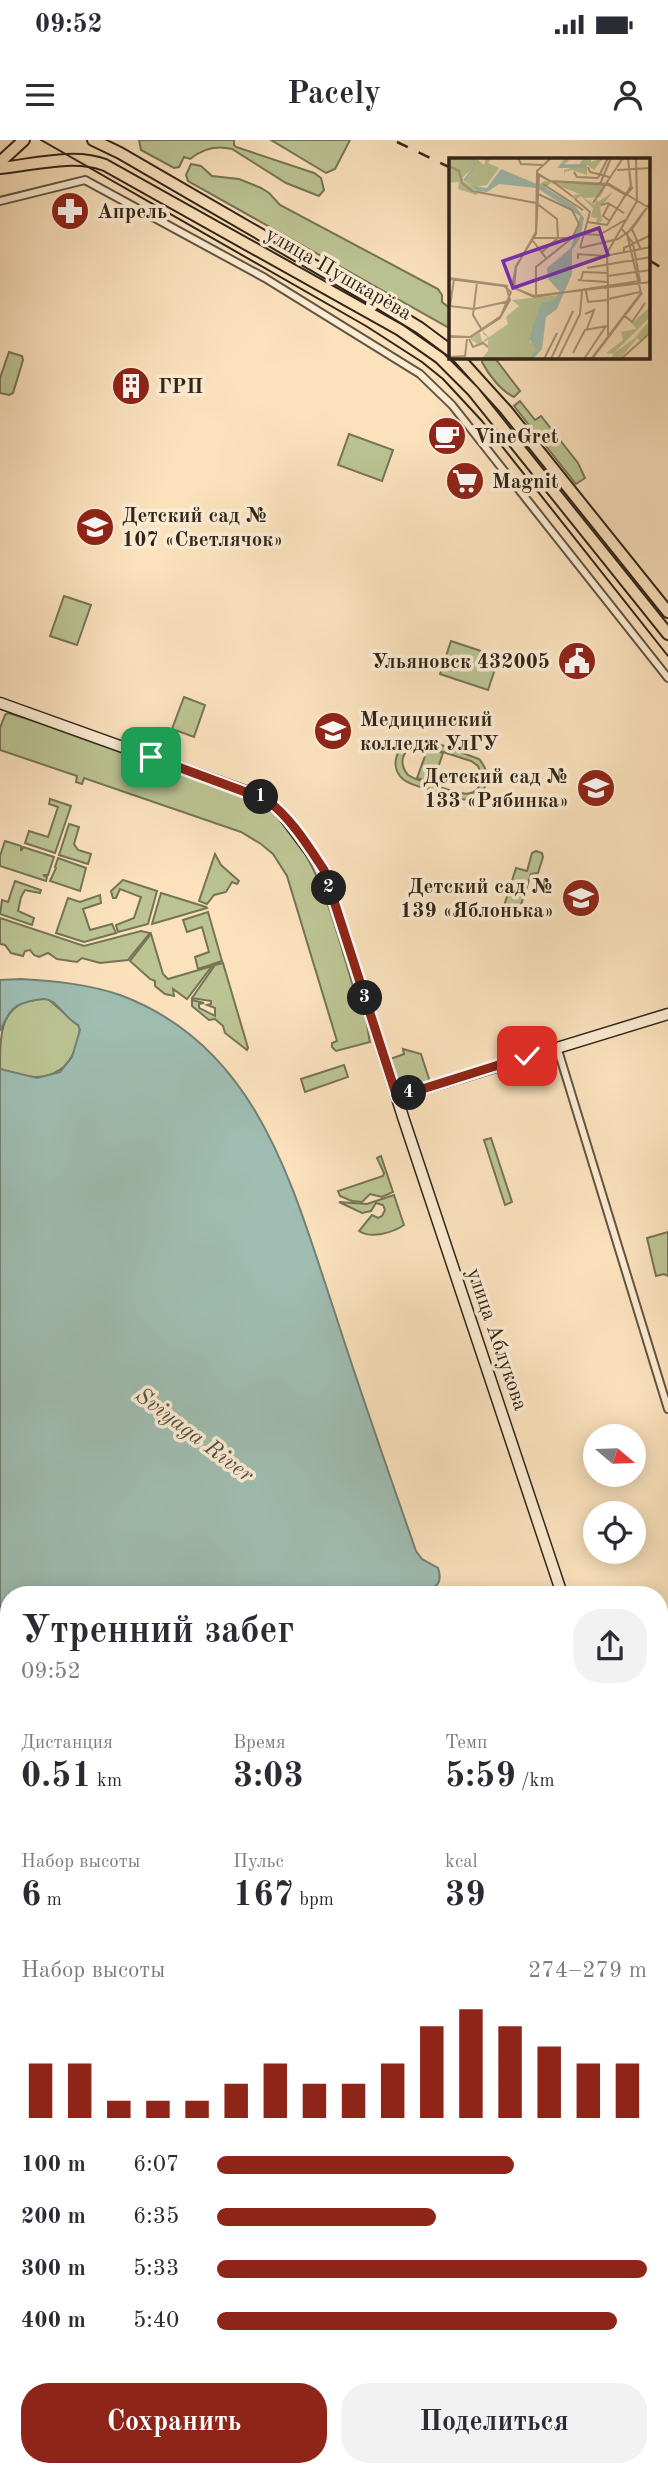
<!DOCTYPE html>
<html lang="ru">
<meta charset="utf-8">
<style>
body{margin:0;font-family:"Old Standard TT",serif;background:#f2f2f3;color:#2b2b33;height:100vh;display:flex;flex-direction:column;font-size:26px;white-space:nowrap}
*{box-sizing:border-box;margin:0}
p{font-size:23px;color:#7c7c81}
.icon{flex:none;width:38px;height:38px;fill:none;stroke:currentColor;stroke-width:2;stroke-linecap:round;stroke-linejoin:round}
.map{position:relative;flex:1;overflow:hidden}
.side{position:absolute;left:0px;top:1446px;width:668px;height:891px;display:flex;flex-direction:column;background:#fff;border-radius:28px 28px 0 0;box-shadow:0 4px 18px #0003}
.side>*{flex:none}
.needle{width:46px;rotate:109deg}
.controls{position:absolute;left:583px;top:1284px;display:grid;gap:14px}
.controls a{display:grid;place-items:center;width:63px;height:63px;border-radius:50%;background:#fff;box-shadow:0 4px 18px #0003;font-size:35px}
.pin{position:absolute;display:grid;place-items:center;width:60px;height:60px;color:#fff;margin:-30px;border-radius:14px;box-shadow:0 4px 10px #0006}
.km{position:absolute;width:35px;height:35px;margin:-18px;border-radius:50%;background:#222;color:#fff;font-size:19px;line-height:35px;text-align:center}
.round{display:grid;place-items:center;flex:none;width:74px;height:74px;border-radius:28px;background:#f2f2f3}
.head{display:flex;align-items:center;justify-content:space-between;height:119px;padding:0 21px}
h1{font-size:38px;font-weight:600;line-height:52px}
.metrics{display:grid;grid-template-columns:repeat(3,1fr);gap:10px;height:119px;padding:7px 21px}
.metrics div{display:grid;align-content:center}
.metrics b{font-size:35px;font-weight:600}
.metrics small{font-size:19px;font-weight:400}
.metrics p{font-size:19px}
.chart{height:196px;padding:14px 21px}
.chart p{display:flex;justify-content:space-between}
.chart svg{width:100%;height:126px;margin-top:7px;stroke:#8f2418;stroke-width:6}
.primary-button{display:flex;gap:14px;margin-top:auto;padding:14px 21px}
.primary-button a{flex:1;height:80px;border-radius:28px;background:#8f2418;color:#fff;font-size:28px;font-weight:600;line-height:80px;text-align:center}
.primary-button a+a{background:#f2f2f3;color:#2b2b33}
ul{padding:0 21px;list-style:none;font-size:23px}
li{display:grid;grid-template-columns:112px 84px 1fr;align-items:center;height:52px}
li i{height:18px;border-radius:9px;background:#8f2418}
.status{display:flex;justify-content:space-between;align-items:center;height:49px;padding:0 35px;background:#fff;direction:ltr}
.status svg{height:19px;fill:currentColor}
header{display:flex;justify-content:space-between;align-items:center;height:91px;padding:0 21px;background:#fff;font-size:32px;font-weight:600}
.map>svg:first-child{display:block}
</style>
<div class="status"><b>09:52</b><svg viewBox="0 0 49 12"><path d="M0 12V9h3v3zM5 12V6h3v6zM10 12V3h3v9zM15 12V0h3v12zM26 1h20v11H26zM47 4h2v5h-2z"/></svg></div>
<header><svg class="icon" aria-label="menu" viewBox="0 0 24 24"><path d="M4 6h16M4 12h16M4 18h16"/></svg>Pacely<svg class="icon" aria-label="person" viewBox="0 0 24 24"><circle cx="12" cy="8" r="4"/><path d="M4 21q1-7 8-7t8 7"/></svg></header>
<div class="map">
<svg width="668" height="2335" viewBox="0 0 668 2335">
<rect width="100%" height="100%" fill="#fbe2bd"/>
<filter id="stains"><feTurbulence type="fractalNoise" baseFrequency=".00286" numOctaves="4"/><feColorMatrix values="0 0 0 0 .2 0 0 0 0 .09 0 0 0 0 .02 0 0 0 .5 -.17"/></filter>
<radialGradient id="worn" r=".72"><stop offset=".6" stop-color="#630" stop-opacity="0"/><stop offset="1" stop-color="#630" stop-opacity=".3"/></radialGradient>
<g fill="#bcc493" stroke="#767456" stroke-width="2" fill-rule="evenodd">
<path d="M139,0H234V5L236,7L314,33L321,38L324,50L319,56L286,43L232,9C216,5 202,9 190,19L184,17L179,27L174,28L141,10Z"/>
<polygon points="271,0 350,0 335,29 326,33"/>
<polygon points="191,24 201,26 212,36 239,39 261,48 269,53 280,65 438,149 442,155 442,162 451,169 451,189 188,41 186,35"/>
<polygon points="9,212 22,216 23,220 13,253 9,255 0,253 0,238"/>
<path d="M484,217H494L520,251L514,257C501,251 488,234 482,222Z"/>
<polygon points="520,261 535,280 541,276 578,323 585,338 576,344 514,266"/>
<polygon points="349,294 393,310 382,341 338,325"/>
<polygon points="64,456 91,465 77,505 50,496"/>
<polygon points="451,501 499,517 488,550 440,534"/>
<polygon points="184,557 205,565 194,597 172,589"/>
<path d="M8,573L58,588L262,662C321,709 335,791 357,859C369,872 366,886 370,902L336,911L332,907V903L337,901L287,736L273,714L261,704L241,692L84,638L82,644L76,642L77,636L0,610V588L5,575Z"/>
<path d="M416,598L428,600L479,619C485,626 489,634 486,644C478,671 447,656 430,650C421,647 411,645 404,640C387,626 398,603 416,598ZM418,604L471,621L478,626L481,634C482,663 457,653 440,647C429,644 418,641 408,635C398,623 402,609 418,604Z"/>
<polygon points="428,608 443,613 433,643 417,638"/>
<polygon points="50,659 71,666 55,713 25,703 29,691 48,697 58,667 49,664"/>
<polygon points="69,684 79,687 74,704 78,710 91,714 88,724 59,715"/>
<polygon points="5,701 21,706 21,711 23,707 54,717 48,735 43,735 47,737 46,741 0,726 0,716"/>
<polygon points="536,711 542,713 543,717 538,733 531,734 518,774 503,769 516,728 527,731 532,713"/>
<polygon points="215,714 221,725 239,741 237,744 232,742 226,752 214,755 207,764 199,761"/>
<polygon points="58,718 86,728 80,751 50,741 56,728 55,727"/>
<polygon points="123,740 157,751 148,784 118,792 116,785 134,778 141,757 120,749 116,758 113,758 111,751"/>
<polygon points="15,741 41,750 40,753 25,750 21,757 18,771 34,778 32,785 0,774 2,760 8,762"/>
<polygon points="161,753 206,767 207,768 152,784"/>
<polygon points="100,755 101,763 83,769 90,790 112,784 116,793 84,802 56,793 68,758 80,762"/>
<polygon points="208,772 222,821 198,829 195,817 209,812 202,787 187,792 183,780"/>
<polygon points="0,778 84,806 141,791 150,793 128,820 100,823 82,818 77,822 57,819 48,813 39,817 34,815 30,810 25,811 23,816 11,813 5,805 0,804"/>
<polygon points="151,794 163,834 168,839 212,826 187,859 173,849 174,856 165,854 155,846 155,841 150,839 130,821"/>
<polygon points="223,823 248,908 247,910 225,893 223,886 215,879 209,880 192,866 192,860 204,863 199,864 199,868 215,876 215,868 207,865 211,864 211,861 192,858 215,825"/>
<path d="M48,859L80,887C75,937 42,946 0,929C0,891 0,858 48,859Z"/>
<polygon points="403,909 421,914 429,939 427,944 408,949 398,943 390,919 404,914"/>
<polygon points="344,925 348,937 305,952 301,939"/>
<polygon points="491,998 512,1062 505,1065 484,1000"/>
<polygon points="381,1016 393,1052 382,1057 370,1054 362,1062 352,1061 340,1056 338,1051 383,1036 384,1033 377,1018"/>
<path d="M394,1055L404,1085C392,1093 371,1099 359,1091L372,1075L378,1078L382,1076L385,1070L383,1065L376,1063L371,1071L362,1073L339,1062L367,1064Z"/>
<polygon points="668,1092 668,1136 664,1134 656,1136 647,1098"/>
<polygon points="370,2328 450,2328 443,2335 379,2335 380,2331"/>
</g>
<g fill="#9fbdb2" stroke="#738074" stroke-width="2">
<path d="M21,839C54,841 88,844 120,855C258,906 292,1045 334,1170C360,1251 388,1331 416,1411L422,1419L438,1428C443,1443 437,1446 425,1454H9V1487L0,1485V929L37,938L60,932L72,917L80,890L78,885C67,879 62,869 53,862C47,858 43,859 36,860C12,864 10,870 0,891V840Z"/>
<polygon points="660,1776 668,1789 668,1911 660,1904"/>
</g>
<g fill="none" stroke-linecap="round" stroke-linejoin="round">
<defs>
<g id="street">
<polyline points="0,61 85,40 265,138 420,234 452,265 668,538"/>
<polyline points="557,907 668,1269"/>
<polyline points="0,1793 9,1788"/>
<polyline points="660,1972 668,1977"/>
<polyline points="660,2222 668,2223"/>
<polyline points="0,2309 9,2268"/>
<polyline points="266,2328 266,2335"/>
<polyline points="514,2328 514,2335"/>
</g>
<g id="secondary">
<polyline points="0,563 259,656 280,671 324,730 404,980 562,1454"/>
<polyline points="397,957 668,874"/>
<polyline points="660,1661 668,1637"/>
<polyline points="660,1701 668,1710"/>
<polyline points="0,2287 9,2289"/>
<polyline points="71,2328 78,2335"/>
</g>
<g id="primary">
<polyline points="93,0 120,13 379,163 420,188 451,211"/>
<polyline points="0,22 24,0"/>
<path d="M0,28C32,25 74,13 105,25L400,190L440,218L473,251L668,494"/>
<polyline points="458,217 506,270 668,472"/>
</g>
</defs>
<use href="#street" stroke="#635441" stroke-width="10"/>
<use href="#secondary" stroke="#302518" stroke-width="13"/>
<use href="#primary" stroke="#302518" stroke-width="14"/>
<use href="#street" stroke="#fcecd4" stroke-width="6"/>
<use href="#secondary" stroke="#fcecd4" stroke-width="10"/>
<use href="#primary" stroke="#fbe2bd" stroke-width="10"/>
<polyline stroke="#302518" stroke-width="2" points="41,0 366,186 422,222 443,239 482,281 668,516"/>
<g stroke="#302518" stroke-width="2.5" stroke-dasharray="12 12" stroke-linecap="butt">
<polyline points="397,2 451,28"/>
<polyline points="649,120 668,132"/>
</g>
</g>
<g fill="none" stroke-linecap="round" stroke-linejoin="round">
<defs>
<path id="route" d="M151,617L267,660C291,678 308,706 324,730L397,957L527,916"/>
</defs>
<use href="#route" stroke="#fff" stroke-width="14"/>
<use href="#route" stroke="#8f2418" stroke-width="9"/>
</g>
<defs>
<symbol id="pharmacy-disc" viewBox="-11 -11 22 22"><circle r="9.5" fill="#8f2418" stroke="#fcecd4"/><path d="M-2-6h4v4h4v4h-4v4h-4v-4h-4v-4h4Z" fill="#fff"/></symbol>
<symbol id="building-disc" viewBox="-11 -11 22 22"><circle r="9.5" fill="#8f2418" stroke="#fcecd4"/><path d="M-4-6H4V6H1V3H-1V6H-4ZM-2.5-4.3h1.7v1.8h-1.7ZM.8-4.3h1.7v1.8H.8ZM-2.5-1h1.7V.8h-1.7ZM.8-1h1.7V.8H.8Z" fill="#fff"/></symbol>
<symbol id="cafe-disc" viewBox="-11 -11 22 22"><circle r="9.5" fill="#8f2418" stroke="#fcecd4"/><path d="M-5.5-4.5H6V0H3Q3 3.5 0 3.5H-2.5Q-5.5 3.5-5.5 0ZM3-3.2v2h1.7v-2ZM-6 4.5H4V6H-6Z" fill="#fff"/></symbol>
<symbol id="supermarket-disc" viewBox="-11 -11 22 22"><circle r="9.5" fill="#8f2418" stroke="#fcecd4"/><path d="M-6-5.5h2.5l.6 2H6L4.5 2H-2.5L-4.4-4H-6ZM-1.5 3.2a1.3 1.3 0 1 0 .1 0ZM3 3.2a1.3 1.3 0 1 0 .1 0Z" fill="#fff"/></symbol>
<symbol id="school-disc" viewBox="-11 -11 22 22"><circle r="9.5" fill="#8f2418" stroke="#fcecd4"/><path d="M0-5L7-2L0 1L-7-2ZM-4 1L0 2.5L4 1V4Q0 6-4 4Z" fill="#fff"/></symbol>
<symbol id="civic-disc" viewBox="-11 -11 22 22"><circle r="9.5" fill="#8f2418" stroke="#fcecd4"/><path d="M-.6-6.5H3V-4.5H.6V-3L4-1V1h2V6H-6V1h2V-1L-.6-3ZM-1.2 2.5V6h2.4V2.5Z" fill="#fff"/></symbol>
<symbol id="university-disc" viewBox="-11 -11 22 22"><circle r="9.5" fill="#8f2418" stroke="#fcecd4"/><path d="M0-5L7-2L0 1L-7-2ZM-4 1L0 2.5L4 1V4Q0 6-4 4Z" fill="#fff"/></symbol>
</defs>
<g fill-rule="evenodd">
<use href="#pharmacy-disc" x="48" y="49" width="44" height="44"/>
<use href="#building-disc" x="109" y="224" width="44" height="44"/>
<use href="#cafe-disc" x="425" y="274" width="44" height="44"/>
<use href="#supermarket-disc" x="443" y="319" width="44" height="44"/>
<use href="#school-disc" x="73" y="365" width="44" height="44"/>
<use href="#civic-disc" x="555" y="499" width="44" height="44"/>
<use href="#university-disc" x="311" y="569" width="44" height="44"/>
<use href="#school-disc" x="574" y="626" width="44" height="44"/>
<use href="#school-disc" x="559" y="736" width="44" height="44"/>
</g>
<g text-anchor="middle" stroke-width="7" stroke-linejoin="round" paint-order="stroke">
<g font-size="21" font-weight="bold" fill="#302518" stroke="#fcecd4" text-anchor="start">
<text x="97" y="78">Апрель</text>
<text x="158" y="253">ГРП</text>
<text x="474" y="303">VineGret</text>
<text x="492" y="348">Magnit</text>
<text x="122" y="382">Детский сад №<tspan x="122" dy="24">107 «Светлячок»</tspan></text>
<text x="550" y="528" text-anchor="end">Ульяновск 432005</text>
<text x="360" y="586">Медицинский<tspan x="360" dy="24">колледж УлГУ</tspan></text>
<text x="569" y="643" text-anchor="end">Детский сад №<tspan x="569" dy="24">133 «Рябинка»</tspan></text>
<text x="554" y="753" text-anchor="end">Детский сад №<tspan x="554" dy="24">139 «Яблонька»</tspan></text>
</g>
<g font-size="21" fill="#302518" stroke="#fcecd4">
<text transform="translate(339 133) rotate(30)" y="7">улица Пушкарёва</text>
<text transform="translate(498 1199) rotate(71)" y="7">улица Аблукова</text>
</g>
<g font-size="23" font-style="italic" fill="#515346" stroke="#fcecd4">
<text transform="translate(195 1294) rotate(37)" y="8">Sviyaga River</text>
</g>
</g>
<g transform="translate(449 18)">
<rect width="201" height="201" fill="#fbe2bd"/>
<path d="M0,0H27L35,7L37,0H43L39,5L50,10L38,27L27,29L32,31L23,28L15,22L24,10L14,19V23L28,33L23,31L29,36L27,37L9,31L10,24L0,25ZM116,0L120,2L115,7L128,9L135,0H142V4L154,0L145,12L138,7V17L123,12L116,14V19L115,12L122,10H108ZM96,23L158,27L151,39L135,40L146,47L147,41L149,44L164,34L151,50L153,63L147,66L148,60L142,59L144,50L132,38L126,42L121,38L131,36L102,25L96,30L88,27ZM111,137L104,143L92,144L80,186L85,179L89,182L93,169L87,195L79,201L33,200L39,193V182L30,187L21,181L31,175L33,184L39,179L34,176V173L40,179L59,166L57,159L70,148L63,142ZM201,149L200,160L165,195L186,180L201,161V175L191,183L188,180L171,201H161L165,196L157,195L174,182L172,174L187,171L183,165Z" fill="#bcc493"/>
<path d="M21,0H25L27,7L16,23L23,28L38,30L52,11L97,30L126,48L135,60L131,80L123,92V116L108,151L97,159L93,191L84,201H79L88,191L80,181L92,144L104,143L111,134L99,121L98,110L122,90L131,58L88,30L50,26L38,34L28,33L14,22L26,7Z" fill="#9fbdb2"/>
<path fill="none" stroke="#9fbdb2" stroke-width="3.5" d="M111,8H137"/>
<path fill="none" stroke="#aa967b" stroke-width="2" d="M69,0L72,6L93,7M102,0L88,13L87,74L67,109L65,130L85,138L202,124M179,0L182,28M179,0L182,30M187,0L188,43M0,8L10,13L13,25L23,33L87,45L108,61L109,80M139,9L141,14L160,19M168,12L202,10M125,14L128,19L149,20M88,15L101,23L160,26L202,51M149,20L159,0M103,23L123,38M94,26L134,52M151,26L162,0M184,29L177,37L159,27L101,23L90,17L87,76L67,108L63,129L85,139L191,123M126,41L141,54L131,90M144,45L174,0M160,46L154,58L161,63M152,47L159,45L175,55M138,64L158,67L182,28M173,71L184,85L191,124M183,71L192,92M135,76L150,77L178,61M84,80H124M84,83L97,100M131,90L169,81L183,71L202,44M93,94L109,80M175,95V90L202,77M129,101V96L156,98L202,89M138,110L202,99M158,118L202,112M0,120L59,128M0,121L55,128L62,134L51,160L22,179H0M129,122L158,124M132,122L134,114L158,115M28,124L24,157L33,172M159,128L158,95L188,43M159,128V180M137,133L139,144L159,142M87,138V109L123,80L130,66L123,52L89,36M159,141L191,134M1,148L25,151L61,143M1,148L5,121M136,156L145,152L138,171M176,158L183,164L196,145M0,178L21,179L52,158L61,142L57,128M20,181L24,189L34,185L39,189M124,195L136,172L158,168M0,199L16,198L18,181M95,201L108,175M102,201L124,153M109,201L131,156L133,133M135,201L157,168M142,201L192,135L178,76L202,44M143,201L193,135M172,201L202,174"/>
<path fill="#7b2cbf" fill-opacity="0.15" stroke="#7b2cbf" stroke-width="3.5" d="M150,70L159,97L64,130L54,103Z"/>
<rect width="201" height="201" fill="none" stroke="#302518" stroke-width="3.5"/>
</g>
<rect width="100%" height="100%" filter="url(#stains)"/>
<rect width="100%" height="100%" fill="url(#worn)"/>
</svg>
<div class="controls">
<a><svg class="needle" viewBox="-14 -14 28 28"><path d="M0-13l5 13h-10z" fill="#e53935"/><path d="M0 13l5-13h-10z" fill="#7c7c81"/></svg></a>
<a><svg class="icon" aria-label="locate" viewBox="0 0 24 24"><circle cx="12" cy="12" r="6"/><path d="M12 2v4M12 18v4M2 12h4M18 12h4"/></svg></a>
</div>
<div class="pin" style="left:151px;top:617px;background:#1e9e55"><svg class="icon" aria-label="arrive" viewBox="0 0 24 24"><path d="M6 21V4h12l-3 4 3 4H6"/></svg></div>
<div class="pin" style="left:527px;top:916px;background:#d93025"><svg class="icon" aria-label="check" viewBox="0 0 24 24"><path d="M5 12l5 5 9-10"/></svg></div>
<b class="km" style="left:261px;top:657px">1</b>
<b class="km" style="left:329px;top:748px">2</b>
<b class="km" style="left:365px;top:858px">3</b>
<b class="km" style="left:409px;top:953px">4</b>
<section class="side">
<div class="head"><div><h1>Утренний забег</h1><p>09:52</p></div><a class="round"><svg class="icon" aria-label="share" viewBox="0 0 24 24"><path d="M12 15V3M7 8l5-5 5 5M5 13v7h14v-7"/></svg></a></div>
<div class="metrics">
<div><p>Дистанция</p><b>0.51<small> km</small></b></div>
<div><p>Время</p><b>3:03</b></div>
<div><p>Темп</p><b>5:59<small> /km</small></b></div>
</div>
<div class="metrics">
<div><p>Набор высоты</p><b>6<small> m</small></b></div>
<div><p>Пульс</p><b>167<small> bpm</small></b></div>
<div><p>kcal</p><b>39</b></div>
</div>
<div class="chart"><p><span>Набор высоты</span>274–279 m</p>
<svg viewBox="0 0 160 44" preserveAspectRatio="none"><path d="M5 44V25M15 44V25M25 44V38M35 44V38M45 44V38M55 44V32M65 44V25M75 44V32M85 44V32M95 44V25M105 44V12M115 44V6M125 44V12M135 44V19M145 44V25M155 44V25"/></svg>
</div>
<ul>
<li><b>100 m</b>6:07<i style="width:69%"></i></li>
<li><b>200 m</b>6:35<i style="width:51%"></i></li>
<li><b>300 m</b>5:33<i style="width:100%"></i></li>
<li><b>400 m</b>5:40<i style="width:93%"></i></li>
</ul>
<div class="primary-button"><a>Сохранить</a><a>Поделиться</a></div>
</section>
</div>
